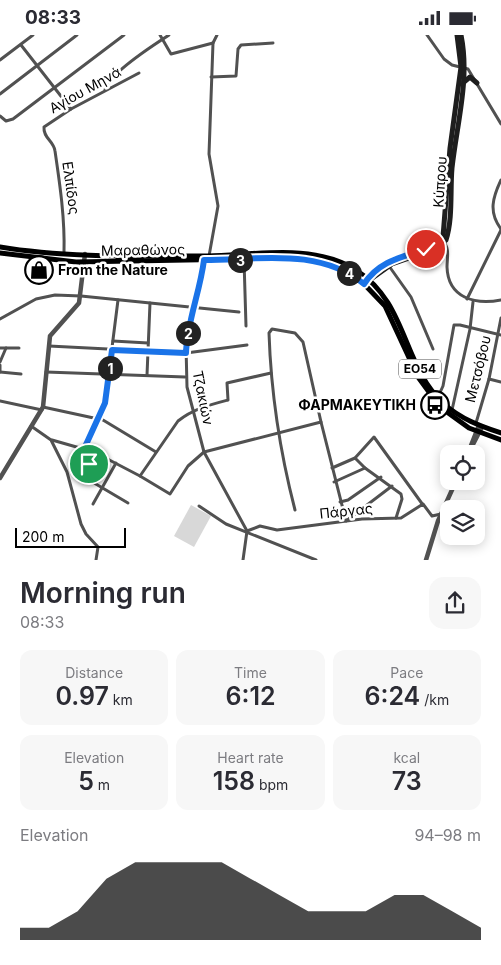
<!DOCTYPE html>
<meta charset="utf-8">
<style>
body{margin:0;font-family:Inter,sans-serif;background:#f7f7f7;color:#2b2b33;height:100vh;display:flex;flex-direction:column;font-size:19px;white-space:nowrap}
*{box-sizing:border-box;margin:0}
p{font-size:16px;color:#7c7c81}
.icon{flex:none;width:28px;height:28px;fill:none;stroke:currentColor;stroke-width:2;stroke-linecap:round;stroke-linejoin:round}
.map{position:relative;height:525px;overflow:hidden}
.drawer{display:flex;flex-direction:column;background:#fff;flex:1}
.drawer>*{flex:none}
.buttons{position:absolute;left:440px;top:410px;display:grid;gap:10px}
.buttons a{display:grid;place-items:center;width:45px;height:45px;border-radius:10px;background:#fff;box-shadow:0 2px 12px #0003;font-size:25px}
.scale{position:absolute;left:15px;bottom:12px;width:111px;box-sizing:border-box;padding-left:5px;border:2px solid #000;border-top:0;font-size:14px;line-height:18px;white-space:nowrap;color:#000;-webkit-text-stroke:4px #fff;paint-order:stroke}
.pin{position:absolute;display:grid;place-items:center;width:42px;height:42px;color:#fff;margin:-21px;border:2px solid #fff;border-radius:50%;box-shadow:0 1px 5px #0007}
.km{position:absolute;width:25px;height:25px;margin:-12px;border-radius:50%;background:#222;color:#fff;font-size:14px;line-height:25px;text-align:center}
.round{display:grid;place-items:center;flex:none;width:52px;height:52px;border-radius:15px;background:#f7f7f7}
.summary{display:flex;align-items:center;justify-content:space-between;height:85px;padding:0 20px}
h1{font-size:28px;font-weight:600;line-height:38px}
.stats{display:grid;grid-template-columns:repeat(3,1fr);gap:8px;height:85px;padding:5px 20px}
.stats div{display:grid;align-content:center;border-radius:12px;background:#f7f7f7;text-align:center}
.stats b{font-size:25px;font-weight:600}
.stats small{font-size:14px;font-weight:400}
.stats p{font-size:14px}
.chart{height:140px;padding:10px 20px}
.chart p{display:flex;justify-content:space-between}
.chart svg{width:100%;height:90px;margin-top:5px;fill:#000;opacity:.7}
.status{display:flex;justify-content:space-between;align-items:center;height:35px;padding:0 25px;background:#fff;direction:ltr}
.status svg{height:14px;fill:currentColor}
.map>svg:first-child{display:block}
</style>
<div class="status"><b>08:33</b><svg viewBox="0 0 49 12"><path d="M0 12V9h3v3zM5 12V6h3v6zM10 12V3h3v9zM15 12V0h3v12zM26 1h20v11H26zM47 4h2v5h-2z"/></svg></div>
<div class="map">
<svg width="501" height="525" viewBox="0 0 501 525">
<rect width="100%" height="100%" fill="#fff"/>
<polygon fill="#d8d8d8" points="191,470 211,481 194,512 174,501"/>
<g fill="none" stroke-linecap="round" stroke-linejoin="round">
<g stroke="#515151" stroke-width="3">
<polyline points="160,0 171,19 213,8"/>
<polyline points="427,0 444,24 452,30 468,34 501,89"/>
<polyline points="21,10 71,74"/>
<polyline points="0,25 33,0"/>
<polyline points="211,42 236,41 238,14 241,10 273,8"/>
<path d="M105,55C108,39 155,9 169,0"/>
<polyline points="0,59 77,0"/>
<polyline points="0,81 6,86 13,84 124,0"/>
<path d="M501,145C493,162 488,177 501,194"/>
<path d="M443,206C450,213 447,223 447,232C448,263 475,270 501,265"/>
<path d="M64,218C65,184 60,150 55,116C54,106 43,103 44,92L71,74L139,38"/>
<polyline points="209,221 218,171 209,119 213,8 217,0"/>
<polyline points="204,225 200,255 190,284 186,311 187,352 204,417 247,496"/>
<polyline points="244,225 246,291"/>
<polyline points="389,231 411,262 433,314"/>
<polyline points="467,264 501,195"/>
<polyline points="0,284 36,264 55,260 81,261 239,277"/>
<polyline points="113,306 148,308"/>
<polyline points="49,311 186,318 247,310"/>
<polyline points="0,313 19,313"/>
<polyline points="0,327 6,313"/>
<polyline points="0,330 0,337"/>
<polyline points="0,337 21,339"/>
<polyline points="46,337 185,342"/>
<path d="M271,338L227,348L228,365C209,370 193,374 178,386L140,441L170,459L188,431L204,417L321,387L346,486L392,451"/>
<polyline points="147,340 150,268"/>
<polyline points="489,344 501,347"/>
<polyline points="438,362 443,351 454,290 460,290 501,300"/>
<polyline points="0,366 42,375"/>
<polyline points="43,372 103,385 156,417"/>
<polyline points="452,375 470,294 473,267"/>
<polyline points="476,388 489,344 501,283"/>
<polyline points="31,391 51,405 67,437 81,489 86,499 98,512 96,525"/>
<polyline points="52,405 94,417 140,441"/>
<polyline points="84,414 105,368 118,265"/>
<polyline points="94,417 84,442 128,468"/>
<polyline points="355,423 365,433"/>
<polyline points="332,433 355,423 374,402 423,470"/>
<polyline points="334,447 365,433 401,459 402,464 396,483"/>
<polyline points="340,467 348,465 381,442"/>
<polyline points="93,469 116,428"/>
<polyline points="199,471 226,489 316,525"/>
<path d="M295,475C280,417 271,358 269,298L272,294L295,298L303,307L321,387"/>
<polyline points="247,496 260,491 277,495 362,484 401,483 423,469 432,481 441,479"/>
<polyline points="243,525 247,496"/>
</g>
<g stroke="#515151" stroke-width="4.5">
<polyline points="81,227 82,241"/>
<polyline points="470,413 479,390"/>
<polyline points="468,419 482,392"/>
<polyline points="0,443 43,372 50,301 79,268 85,219"/>
<polyline points="426,525 438,486 456,446"/>
</g>
<g stroke="#1e1e1e" stroke-width="5">
<polyline points="464,47 470,42 477,48"/>
<path d="M366,246C387,216 426,224 443,202L450,113L461,32L457,0"/>
<path d="M364,249L392,229L432,215L446,205C453,183 450,156 452,133C457,88 470,44 461,0"/>
</g>
<g stroke="#000" stroke-width="5">
<path d="M0,212C65,223 141,221 208,221C256,220 313,208 356,235C408,268 402,331 444,369C461,384 480,391 501,398"/>
<polyline points="0,218 76,227 295,223 336,232 364,249 385,271 418,342 440,372 469,393 501,405"/>
<polyline points="118,224 142,222"/>
</g>
</g>
<g fill="none" stroke-linecap="round" stroke-linejoin="round">
<defs>
<path id="route" d="M89,429L94,417L84,414L105,368L112,315L186,318C187,287 200,257 204,225C259,225 318,212 364,249C379,226 402,222 426,214"/>
</defs>
<use href="#route" stroke="#fff" stroke-width="10"/>
<use href="#route" stroke="#1a73e8" stroke-width="6"/>
</g>
<defs>
<symbol id="shop-ring" viewBox="-11 -11 22 22"><circle r="9.5" fill="#fff" stroke="#000" stroke-width="1.5"/><path d="M-5-2.5h2.3a2.7 3.5 0 0 1 5.4 0H5L5.5 6h-11ZM-1.5-2.5h3a1.5 2.3 0 0 0-3 0Z" fill="#000"/></symbol>
<symbol id="bus-ring" viewBox="-11 -11 22 22"><circle r="9.5" fill="#fff" stroke="#000" stroke-width="1.5"/><path d="M-5-6H5V4H4V6H2V4H-2V6H-4V4H-5ZM-3.5-4V0h7V-4ZM-3.5 1.2v1.5H-2V1.2ZM2 1.2v1.5H3.5V1.2Z" fill="#000"/></symbol>
</defs>
<g fill-rule="evenodd">
<use href="#shop-ring" x="23" y="219" width="32" height="32"/>
<use href="#bus-ring" x="419" y="354" width="32" height="32"/>
</g>
<g text-anchor="middle" stroke-width="5" stroke-linejoin="round" paint-order="stroke">
<rect fill="#fff" stroke="#4c4c4c" stroke-width="1" x="399" y="324.5" width="42" height="19" rx="4"/>
<g font-size="12" font-weight="bold" fill="#000">
<text x="420" y="338">ΕΟ54</text>
</g>
<g font-size="14" fill="#000" stroke="#fff">
<text transform="translate(85 55) rotate(-29)" y="5">Αγίου Μηνά</text>
<text transform="translate(440 147) rotate(-86)" y="5">Κύπρου</text>
<text transform="translate(71 153) rotate(82)" y="5">Ελπίδος</text>
<text transform="translate(143 215) rotate(-1)" y="5">Μαραθώνος</text>
<text transform="translate(478 334) rotate(-76)" y="5">Μετσόβου</text>
<text transform="translate(203 363) rotate(78)" y="5">Τζακιών</text>
<text transform="translate(346 476) rotate(-6)" y="5">Πάργας</text>
</g>
<g font-size="14" font-weight="bold" fill="#000" stroke="#fff" text-anchor="start">
<text x="58" y="240">From the Nature</text>
<text x="416" y="375" text-anchor="end">ΦΑΡΜΑΚΕΥΤΙΚΗ</text>
</g>
</g>
</svg>
<div class="buttons">
<a><svg class="icon" aria-label="locate" viewBox="0 0 24 24"><circle cx="12" cy="12" r="6"/><path d="M12 2v4M12 18v4M2 12h4M18 12h4"/></svg></a>
<a><svg class="icon" aria-label="layers" viewBox="0 0 24 24"><path d="M12 4l9 5-9 5-9-5zM3 14l9 5 9-5"/></svg></a>
</div>
<div class="scale">200 m</div>
<div class="pin" style="left:89px;top:429px;background:#1e9e55"><svg class="icon" aria-label="arrive" viewBox="0 0 24 24"><path d="M6 21V4h12l-3 4 3 4H6"/></svg></div>
<div class="pin" style="left:426px;top:214px;background:#d93025"><svg class="icon" aria-label="check" viewBox="0 0 24 24"><path d="M5 12l5 5 9-10"/></svg></div>
<b class="km" style="left:110px;top:333px">1</b>
<b class="km" style="left:188px;top:298px">2</b>
<b class="km" style="left:240px;top:225px">3</b>
<b class="km" style="left:349px;top:238px">4</b>
</div>
<section class="drawer">
<div class="summary"><div><h1>Morning run</h1><p>08:33</p></div><a class="round"><svg class="icon" aria-label="share" viewBox="0 0 24 24"><path d="M12 15V3M7 8l5-5 5 5M5 13v7h14v-7"/></svg></a></div>
<div class="stats">
<div><p>Distance</p><b>0.97<small> km</small></b></div>
<div><p>Time</p><b>6:12</b></div>
<div><p>Pace</p><b>6:24<small> /km</small></b></div>
</div>
<div class="stats">
<div><p>Elevation</p><b>5<small> m</small></b></div>
<div><p>Heart rate</p><b>158<small> bpm</small></b></div>
<div><p>kcal</p><b>73</b></div>
</div>
<div class="chart"><p><span>Elevation</span>94–98 m</p>
<svg viewBox="0 0 160 44" preserveAspectRatio="none"><path d="M0 44V38L10 38L20 30L30 14L40 6L50 6L60 6L70 6L80 14L90 22L100 30L110 30L120 30L130 22L140 22L150 30L160 38V44z"/></svg>
</div>
</section>
